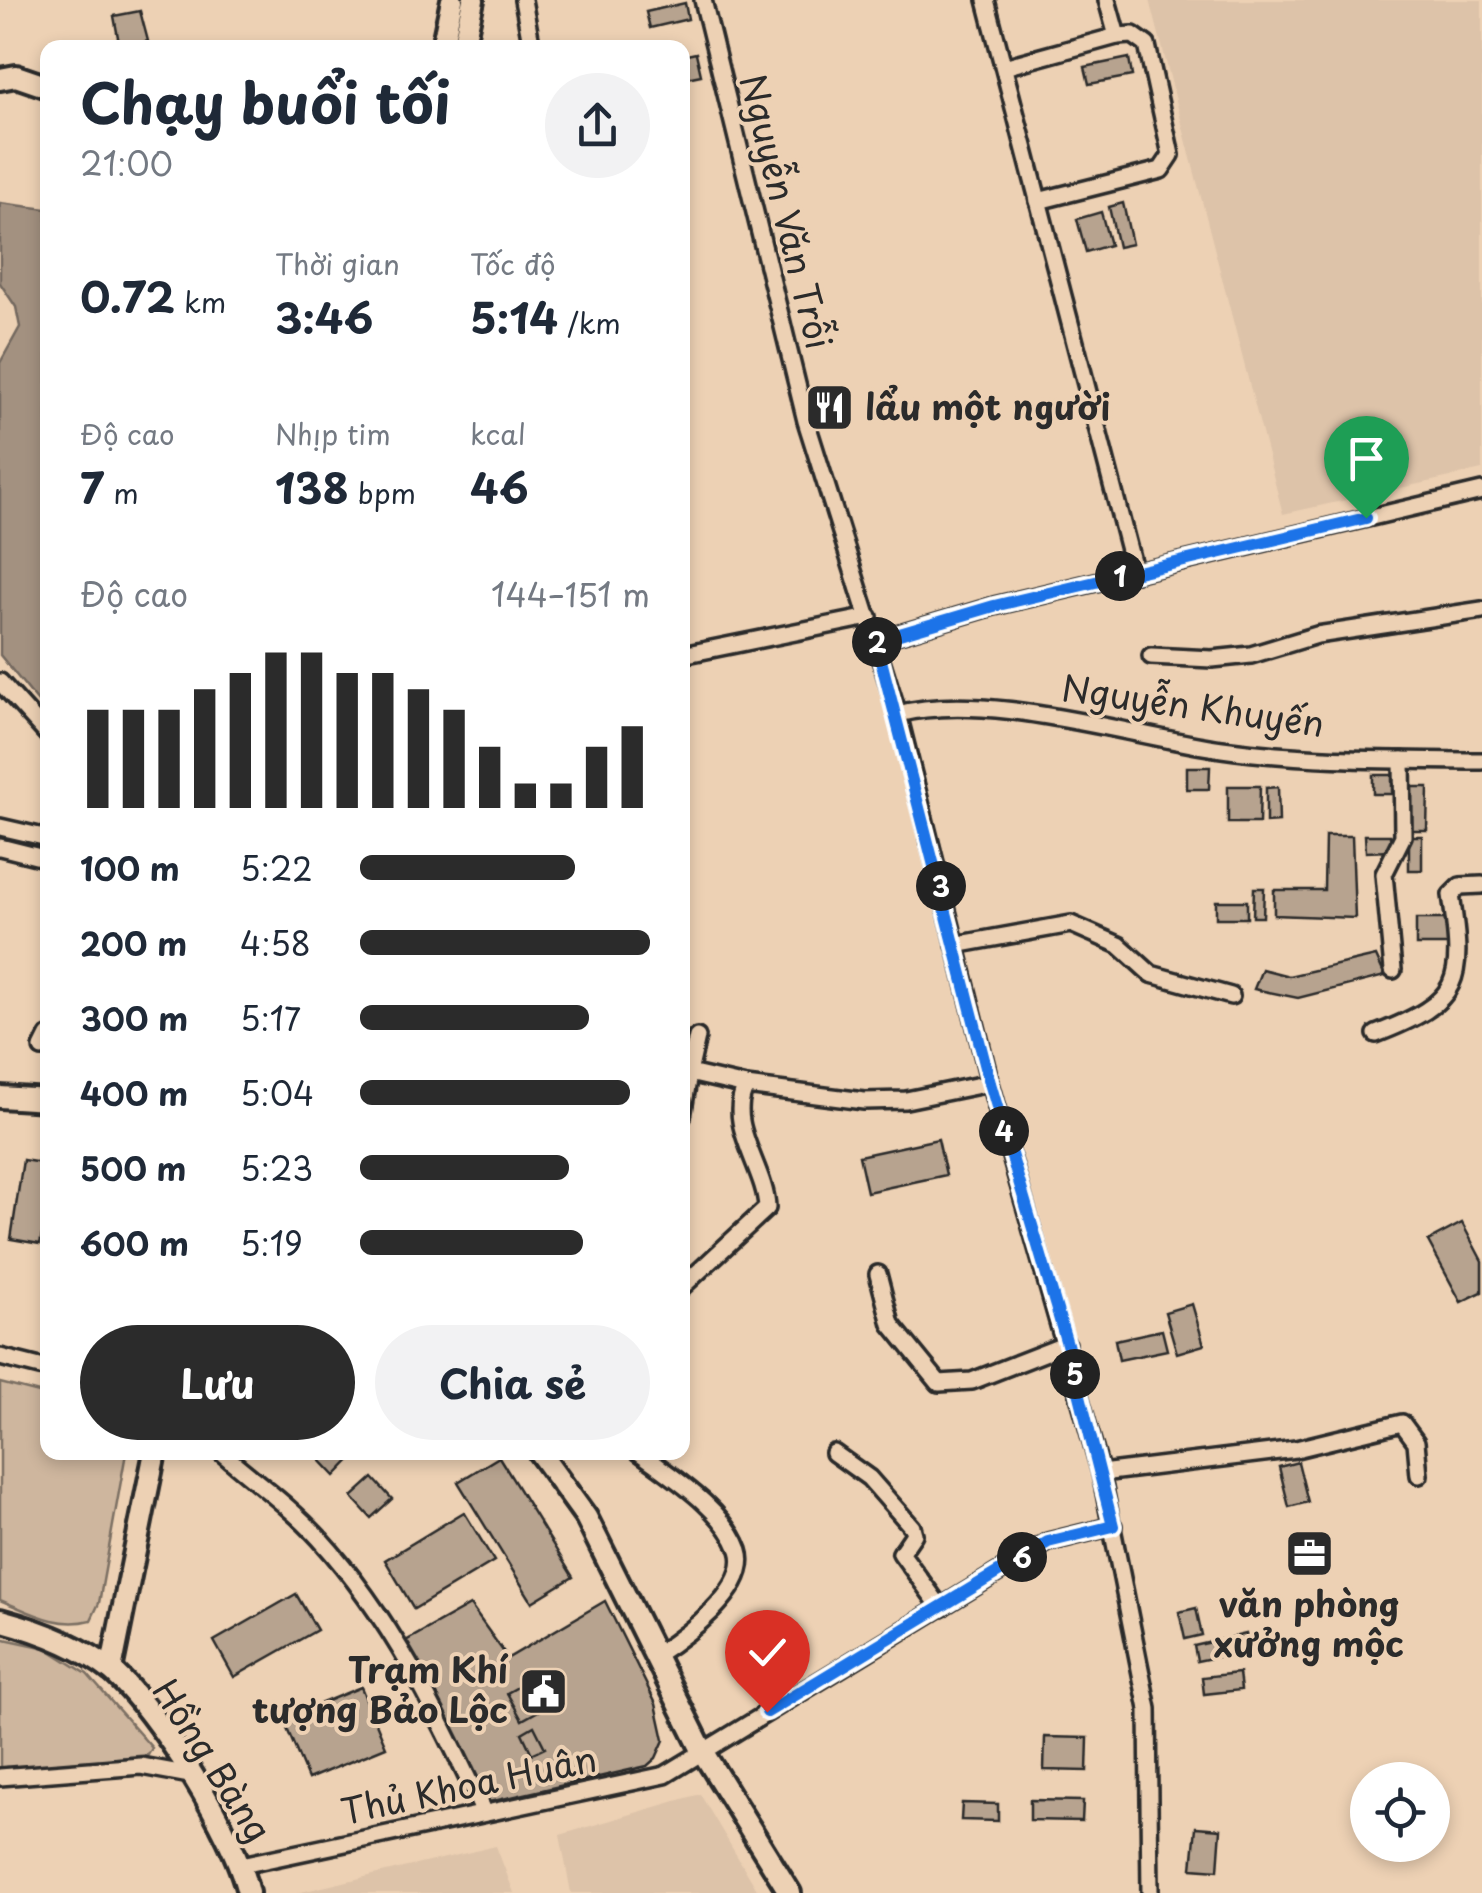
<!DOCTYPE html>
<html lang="vi">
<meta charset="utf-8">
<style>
body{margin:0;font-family:"Playpen Sans",sans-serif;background:#f2f2f3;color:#1f2937;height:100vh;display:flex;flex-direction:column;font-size:38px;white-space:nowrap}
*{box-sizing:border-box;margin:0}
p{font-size:32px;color:#747a83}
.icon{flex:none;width:55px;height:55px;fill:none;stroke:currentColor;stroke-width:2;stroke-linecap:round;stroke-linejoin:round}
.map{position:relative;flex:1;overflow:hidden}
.sheet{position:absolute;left:40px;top:40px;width:650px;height:1420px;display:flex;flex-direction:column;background:#fff;border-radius:20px;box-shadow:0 5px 15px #0003}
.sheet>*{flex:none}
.tools{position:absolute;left:1350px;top:1762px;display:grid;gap:20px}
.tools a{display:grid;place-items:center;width:100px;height:100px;border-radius:50%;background:#fff;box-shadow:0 5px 15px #0003;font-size:50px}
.pin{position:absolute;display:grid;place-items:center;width:85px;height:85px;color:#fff;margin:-102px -42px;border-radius:50% 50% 50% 0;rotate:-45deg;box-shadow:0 0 10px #0007}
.pin .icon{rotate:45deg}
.km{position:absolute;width:50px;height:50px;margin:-25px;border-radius:50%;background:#222;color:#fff;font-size:28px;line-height:50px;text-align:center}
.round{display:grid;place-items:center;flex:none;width:105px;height:105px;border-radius:52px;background:#f2f2f3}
.head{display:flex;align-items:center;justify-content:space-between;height:170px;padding:0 40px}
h1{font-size:55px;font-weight:700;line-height:75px}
.metrics{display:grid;grid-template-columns:repeat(3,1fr);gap:15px;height:170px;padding:10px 40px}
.metrics div{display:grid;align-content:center}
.metrics b{font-size:42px;font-weight:700}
.metrics small{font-size:28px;font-weight:400}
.metrics p{font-size:28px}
.chart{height:280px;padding:20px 40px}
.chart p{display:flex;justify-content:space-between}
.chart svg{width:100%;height:180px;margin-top:10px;stroke:#2b2b2b;stroke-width:6}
.primary-button{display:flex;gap:20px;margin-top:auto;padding:20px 40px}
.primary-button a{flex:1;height:115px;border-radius:60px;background:#2b2b2b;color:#fff;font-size:40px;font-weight:700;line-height:115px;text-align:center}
.primary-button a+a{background:#f2f2f3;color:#1f2937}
ul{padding:0 40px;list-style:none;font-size:32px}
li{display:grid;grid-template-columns:160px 120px 1fr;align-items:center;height:75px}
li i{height:25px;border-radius:12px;background:#2b2b2b}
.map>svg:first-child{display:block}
</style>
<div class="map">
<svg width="1482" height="1893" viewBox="0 0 1482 1893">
<rect width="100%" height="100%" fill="#edd1b4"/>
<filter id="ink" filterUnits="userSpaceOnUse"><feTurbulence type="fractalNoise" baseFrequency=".01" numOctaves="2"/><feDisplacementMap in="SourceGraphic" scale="20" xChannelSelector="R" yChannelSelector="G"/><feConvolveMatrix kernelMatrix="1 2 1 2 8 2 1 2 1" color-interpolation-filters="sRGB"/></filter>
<g filter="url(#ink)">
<g fill="#ddc3a9">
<polygon points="1150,0 1482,0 1482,470 1283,514"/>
<polygon points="700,1794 759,1893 571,1893 560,1835"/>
<polygon points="496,1846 514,1893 297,1893"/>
</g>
<g fill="#ceb69e" stroke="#7c7064" stroke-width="2.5">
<path d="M0,1383L47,1395L48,1452L126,1453L99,1603L91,1620C58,1629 30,1612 0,1600Z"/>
<polygon points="0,1638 46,1648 87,1674 152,1748 148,1755 0,1770"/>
</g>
<polygon fill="#a39180" stroke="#73685e" stroke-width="2.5" points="0,203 47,209 47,713 0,655 0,363 20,327 16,307 0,283"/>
<g fill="#b7a38f" stroke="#2b2b2b" stroke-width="2.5">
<polygon points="685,3 688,19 650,28 646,12"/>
<polygon points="140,11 148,41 120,48 114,16"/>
<polygon points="696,53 701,75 682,79 682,56"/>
<polygon points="1129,58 1132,76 1089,84 1085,67"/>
<polygon points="1123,203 1132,244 1118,247 1109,207"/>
<polygon points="1101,212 1110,245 1086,252 1077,219"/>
<polygon points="1187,767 1210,767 1209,789 1187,789"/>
<rect x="1373" y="775" width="19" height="19"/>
<polygon points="1228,786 1260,786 1259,823 1228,823"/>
<polygon points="1278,787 1279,822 1266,823 1266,788"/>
<polygon points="1407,787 1428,787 1427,830 1407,830"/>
<polygon points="1365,835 1390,835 1391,851 1366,852"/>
<polygon points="1325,836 1352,836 1355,918 1274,915 1274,890 1324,890"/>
<rect x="1409" y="836" width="13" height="34"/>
<polygon points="1254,888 1264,888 1263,917 1253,917"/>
<rect x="1216" y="901" width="31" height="17"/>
<rect x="1416" y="919" width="33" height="26"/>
<polygon points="1376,956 1385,976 1298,998 1254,989 1262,969 1289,976"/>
<polygon points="938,1139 946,1175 867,1192 859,1156"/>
<polygon points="23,1160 48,1164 48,1207 40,1244 11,1239"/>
<polygon points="1462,1223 1482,1261 1482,1292 1461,1302 1428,1241"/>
<polygon points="1192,1304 1204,1345 1177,1353 1165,1312"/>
<polygon points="1162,1330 1167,1350 1119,1360 1115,1340"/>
<polygon points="326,1452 358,1452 335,1476 319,1459"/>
<polygon points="499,1457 573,1577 532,1602 458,1482"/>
<polygon points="1298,1462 1308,1502 1289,1507 1279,1467"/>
<polygon points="373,1478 392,1499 371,1518 352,1497"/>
<polygon points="464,1512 494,1561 414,1609 385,1560"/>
<polygon points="296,1594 317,1630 234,1677 214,1641"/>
<polygon points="605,1601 656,1704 664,1740 656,1758 647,1766 489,1802 429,1679 404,1642 470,1605 508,1658"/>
<polygon points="1196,1608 1202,1635 1185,1639 1179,1612"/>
<polygon points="1246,1634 1250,1650 1197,1661 1194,1646"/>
<polygon points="1239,1673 1241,1690 1204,1694 1202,1677"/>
<polygon points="534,1678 549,1705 522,1720 507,1693"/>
<polygon points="361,1687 386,1747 308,1779 283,1719"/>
<polygon points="534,1726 545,1748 532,1754 522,1733"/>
<polygon points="1045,1737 1088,1738 1087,1771 1044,1770"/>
<polygon points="1030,1800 1083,1801 1082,1821 1030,1820"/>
<polygon points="962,1803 998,1804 998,1821 961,1820"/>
<polygon points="1196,1827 1221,1829 1218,1870 1192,1868"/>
</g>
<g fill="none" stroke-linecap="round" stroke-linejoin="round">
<defs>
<g id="minor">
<polyline points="523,0 532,48"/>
<polyline points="703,0 806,421 898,714 990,1083 1101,1473 1148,1709 1150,1893"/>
<polyline points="986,0 1135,573"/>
<polyline points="1107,0 1117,36"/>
<polyline points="1004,67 1117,36 1133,35 1147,45 1171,155 1161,170 1038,201"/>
<polyline points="876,641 994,606 1482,491"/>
<polyline points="682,655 869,617"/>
<polyline points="1151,656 1212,659 1251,655 1317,635 1482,610"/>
<polyline points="0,682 48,735"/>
<path d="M898,714C987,690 1129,736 1222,749C1308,761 1396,760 1482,761"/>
<polyline points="0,827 48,838"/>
<polyline points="0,847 48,859"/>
<polyline points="955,945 1071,924 1119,945 1151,974 1231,996"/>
<polyline points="1393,970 1384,874 1403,836 1402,760"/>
<path d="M1376,1034C1462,1001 1464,982 1451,895L1460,886L1482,885"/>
<polyline points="697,1037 689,1073 746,1086"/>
<polyline points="42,1048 48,1036"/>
<polyline points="682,1117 689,1073"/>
<polyline points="878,1274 891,1324 939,1383 972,1381 1067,1344"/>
<path d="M682,1287L767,1208C766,1169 725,1124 746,1086L864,1101L906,1100L990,1083"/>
<polyline points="0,1357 48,1369"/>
<path d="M221,1452C253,1480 290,1506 319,1538C391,1617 438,1714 483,1811"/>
<path d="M639,1452C672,1477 724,1509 739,1550C752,1589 682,1638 656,1655"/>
<polyline points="834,1453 869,1478 912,1527 914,1534 901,1553 941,1608"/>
<polyline points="1101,1473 1296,1449 1402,1423 1416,1442 1419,1475"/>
<polyline points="0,1777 141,1766 190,1775"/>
<polyline points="242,1865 665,1775 1048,1542 1113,1526"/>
</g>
<g id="tertiary">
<polyline points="442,48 452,0"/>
<polyline points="463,48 473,0"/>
<polyline points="0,79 16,76 48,87"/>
<polyline points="0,1097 48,1100"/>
<polyline points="539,1452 586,1517 704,1754 790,1893"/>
<path d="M0,1620C37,1630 82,1647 112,1671C158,1711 235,1834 248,1893"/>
<polyline points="111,1670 155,1452"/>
</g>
</defs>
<use href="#minor" stroke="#2b2b2b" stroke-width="22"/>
<use href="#tertiary" stroke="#2b2b2b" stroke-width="28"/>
<use href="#minor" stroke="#edd1b4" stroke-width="15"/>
<use href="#tertiary" stroke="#edd1b4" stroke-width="20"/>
</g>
</g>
<g fill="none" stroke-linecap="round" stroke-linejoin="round" filter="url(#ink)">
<defs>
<polyline id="route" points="767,1712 1048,1542 1113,1526 1067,1344 990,1083 876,641 994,606 1366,518"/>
</defs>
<use href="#route" stroke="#fff" stroke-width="20"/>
<use href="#route" stroke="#1a73e8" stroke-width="12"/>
</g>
<defs>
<symbol id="restaurant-square" viewBox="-11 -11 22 22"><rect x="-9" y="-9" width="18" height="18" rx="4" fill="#2b2b2b" stroke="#edd1b4"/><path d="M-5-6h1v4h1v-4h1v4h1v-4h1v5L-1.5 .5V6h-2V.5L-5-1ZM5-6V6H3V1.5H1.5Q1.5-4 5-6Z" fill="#fff"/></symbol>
<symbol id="office-square" viewBox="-11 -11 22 22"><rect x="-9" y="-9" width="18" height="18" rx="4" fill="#2b2b2b" stroke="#edd1b4"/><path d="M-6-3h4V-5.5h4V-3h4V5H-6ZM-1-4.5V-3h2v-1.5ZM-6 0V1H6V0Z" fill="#fff"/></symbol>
<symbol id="civic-square" viewBox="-11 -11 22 22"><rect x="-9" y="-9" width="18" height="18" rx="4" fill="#2b2b2b" stroke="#edd1b4"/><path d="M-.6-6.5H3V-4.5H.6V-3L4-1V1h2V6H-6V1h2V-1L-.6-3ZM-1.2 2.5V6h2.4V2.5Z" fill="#fff"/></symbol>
</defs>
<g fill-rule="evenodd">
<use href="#restaurant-square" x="802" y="380" width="55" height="55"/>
<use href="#office-square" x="1282" y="1526" width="55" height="55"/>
<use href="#civic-square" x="516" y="1664" width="55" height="55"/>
</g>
<g text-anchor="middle" stroke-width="8" stroke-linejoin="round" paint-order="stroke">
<g font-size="35" fill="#2b2b2b" stroke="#edd1b4">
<text transform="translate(785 212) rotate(76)" y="12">Nguyễn Văn Trỗi</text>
<text transform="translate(1193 707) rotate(8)" y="12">Nguyễn Khuyến</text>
<text transform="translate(211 1761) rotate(57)" y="12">Hồng Bàng</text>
<text transform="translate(469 1786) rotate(-12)" y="12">Thủ Khoa Huân</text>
</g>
<g font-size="35" font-weight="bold" fill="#2b2b2b" stroke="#edd1b4" text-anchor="start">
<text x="865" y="420">lẩu một người</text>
<text x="1309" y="1617" text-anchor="middle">văn phòng<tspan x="1309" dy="40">xưởng mộc</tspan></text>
<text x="508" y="1683" text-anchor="end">Trạm Khí<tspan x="508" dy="40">tượng Bảo Lộc</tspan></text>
</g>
</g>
</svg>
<div class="tools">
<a><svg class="icon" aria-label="locate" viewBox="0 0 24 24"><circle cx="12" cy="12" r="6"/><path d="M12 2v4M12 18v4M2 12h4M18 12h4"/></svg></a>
</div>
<div class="pin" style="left:1366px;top:518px;background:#1e9e55"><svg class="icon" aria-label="arrive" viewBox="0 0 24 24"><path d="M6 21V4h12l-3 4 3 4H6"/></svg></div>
<div class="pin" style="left:767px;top:1712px;background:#d93025"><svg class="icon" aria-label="check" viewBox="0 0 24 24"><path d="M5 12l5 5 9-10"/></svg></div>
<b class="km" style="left:1120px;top:576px">1</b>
<b class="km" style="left:877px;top:642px">2</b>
<b class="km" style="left:941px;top:886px">3</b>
<b class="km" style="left:1004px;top:1131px">4</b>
<b class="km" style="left:1075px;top:1374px">5</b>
<b class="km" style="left:1022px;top:1557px">6</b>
<section class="sheet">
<div class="head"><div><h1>Chạy buổi tối</h1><p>21:00</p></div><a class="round"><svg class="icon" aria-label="share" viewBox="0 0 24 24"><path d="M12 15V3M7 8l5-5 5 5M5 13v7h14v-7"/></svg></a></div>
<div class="metrics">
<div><b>0.72<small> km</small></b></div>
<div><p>Thời gian</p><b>3:46</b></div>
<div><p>Tốc độ</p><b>5:14<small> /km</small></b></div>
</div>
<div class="metrics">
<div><p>Độ cao</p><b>7<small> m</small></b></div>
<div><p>Nhịp tim</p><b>138<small> bpm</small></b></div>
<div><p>kcal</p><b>46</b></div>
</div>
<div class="chart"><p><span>Độ cao</span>144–151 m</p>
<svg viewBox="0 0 160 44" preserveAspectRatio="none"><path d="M5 44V20M15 44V20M25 44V20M35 44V15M45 44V11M55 44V6M65 44V6M75 44V11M85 44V11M95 44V15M105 44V20M115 44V29M125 44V38M135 44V38M145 44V29M155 44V24"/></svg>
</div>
<ul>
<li><b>100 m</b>5:22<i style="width:74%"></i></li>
<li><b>200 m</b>4:58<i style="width:100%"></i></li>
<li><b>300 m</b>5:17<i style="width:79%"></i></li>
<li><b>400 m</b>5:04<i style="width:93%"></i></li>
<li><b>500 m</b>5:23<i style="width:72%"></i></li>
<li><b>600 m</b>5:19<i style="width:77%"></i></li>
</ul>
<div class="primary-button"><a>Lưu</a><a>Chia sẻ</a></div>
</section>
</div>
